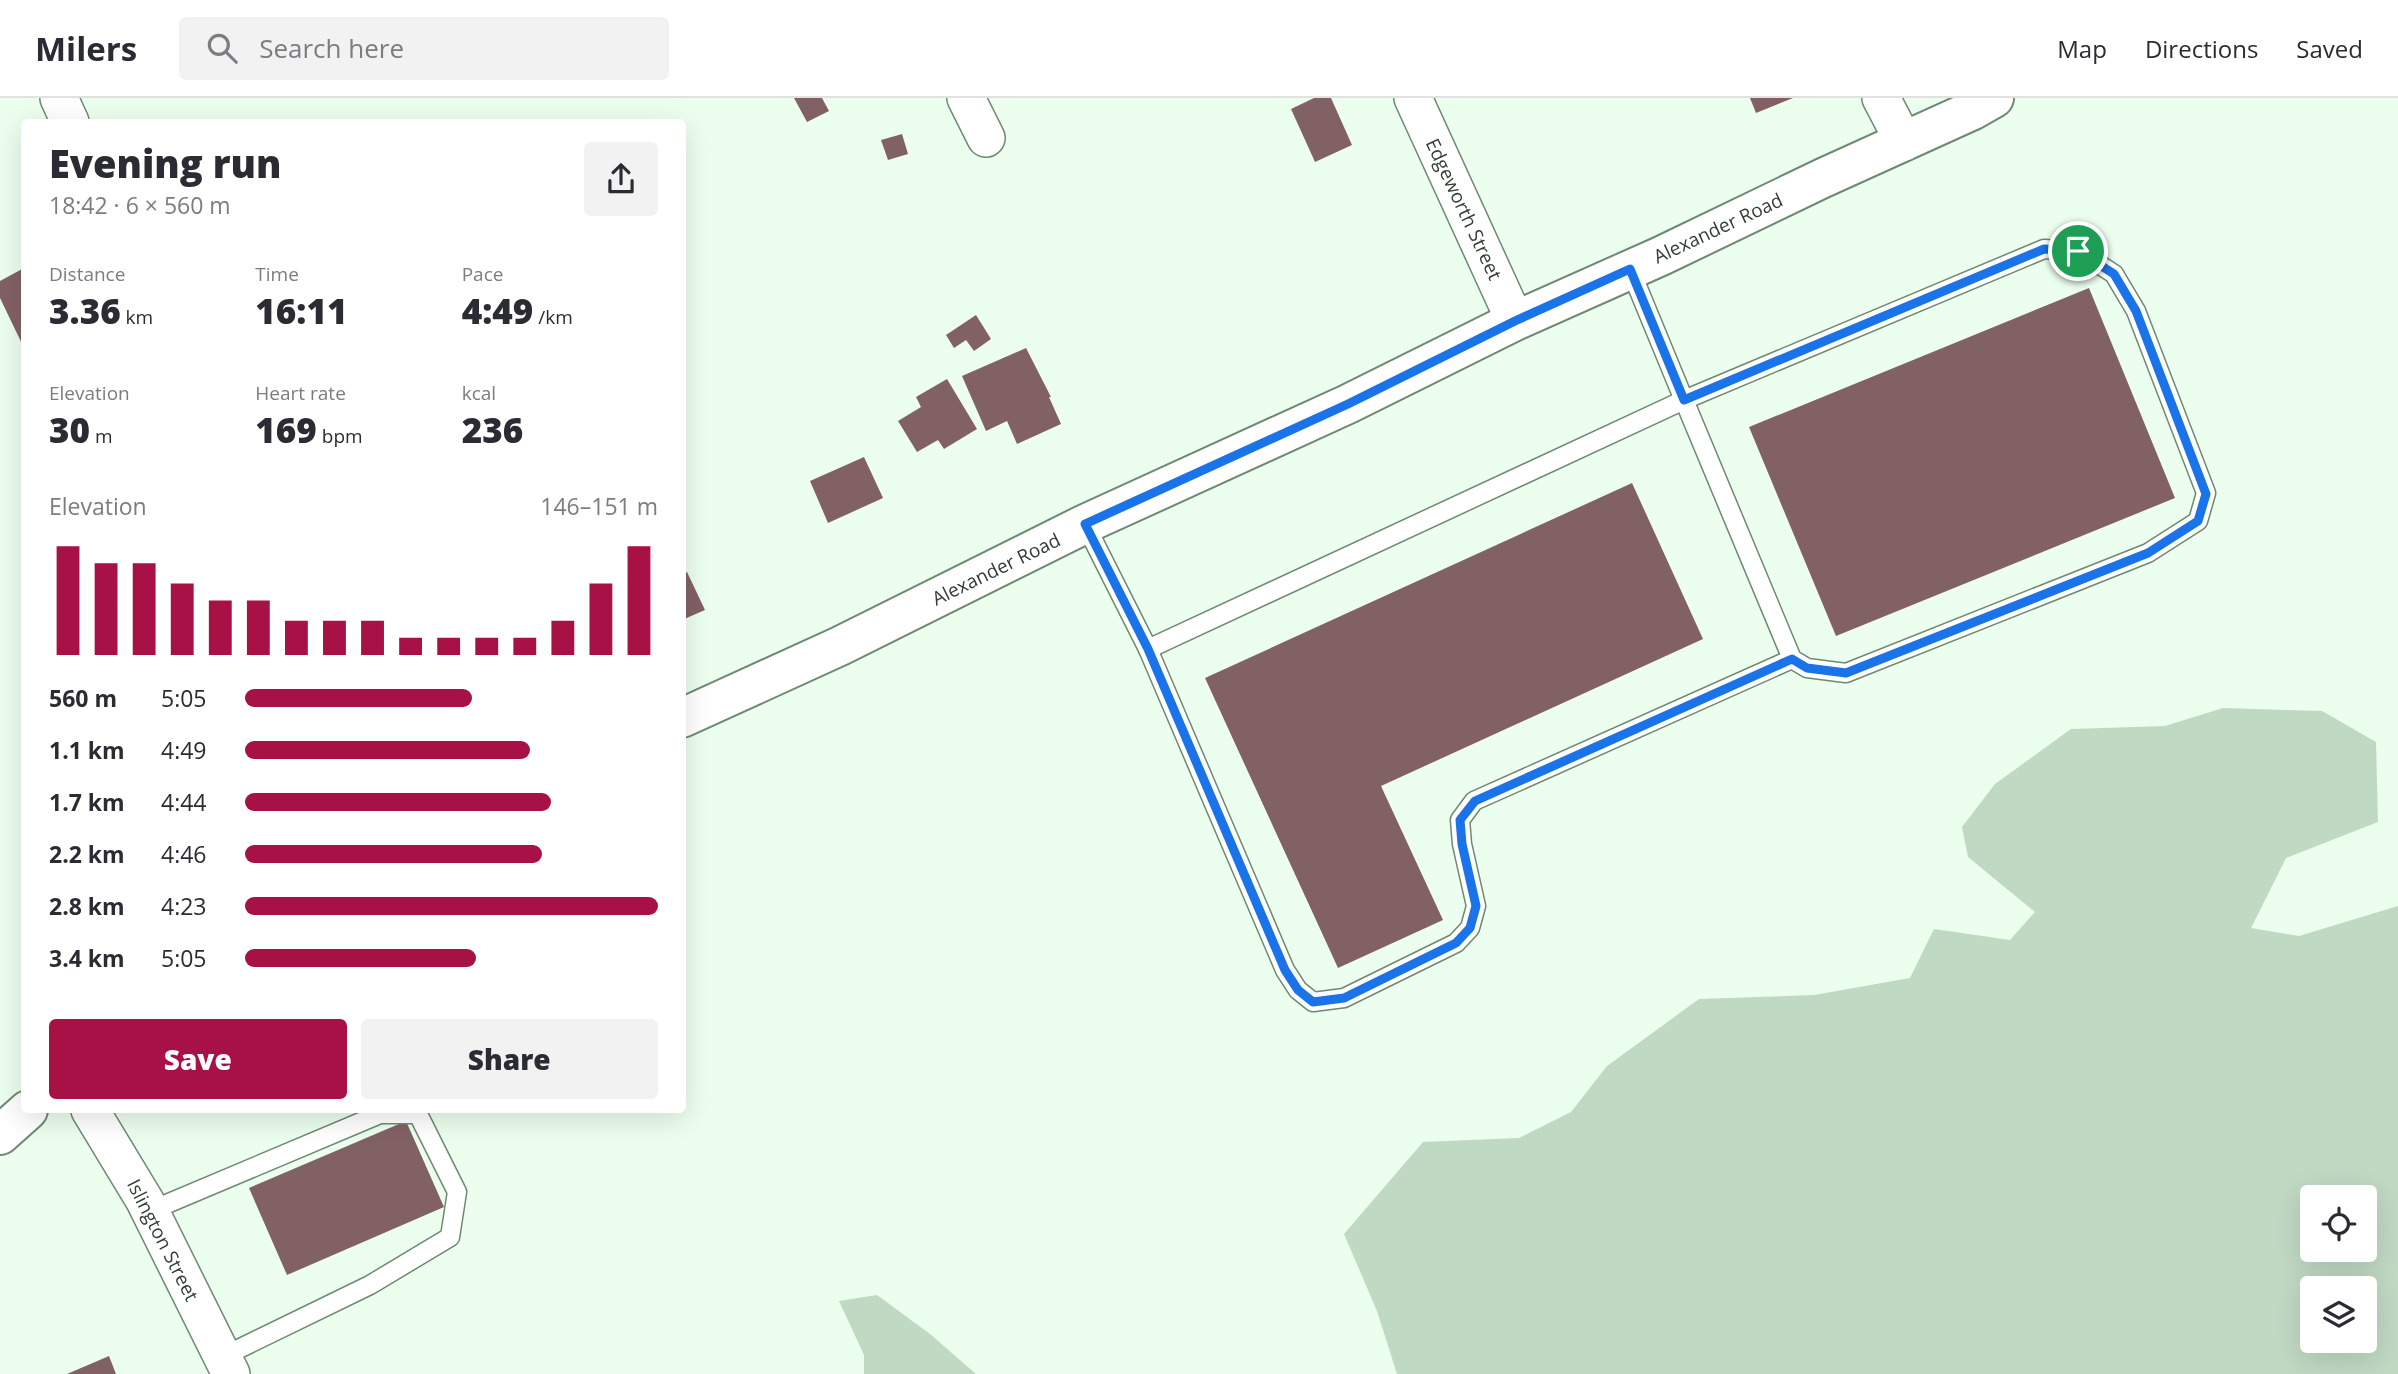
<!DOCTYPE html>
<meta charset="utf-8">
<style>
body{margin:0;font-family:"Open Sans",sans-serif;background:#f2f2f3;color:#2b2b33;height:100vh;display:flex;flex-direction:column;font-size:26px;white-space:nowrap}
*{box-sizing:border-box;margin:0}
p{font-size:23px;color:#7c7c81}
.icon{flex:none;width:38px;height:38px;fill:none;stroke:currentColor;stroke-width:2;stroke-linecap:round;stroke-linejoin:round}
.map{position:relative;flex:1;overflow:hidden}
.panel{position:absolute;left:21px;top:21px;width:665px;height:994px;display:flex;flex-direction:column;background:#fff;border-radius:7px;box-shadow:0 7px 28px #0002}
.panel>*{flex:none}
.buttons{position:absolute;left:2300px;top:1087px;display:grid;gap:14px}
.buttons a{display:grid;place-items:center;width:77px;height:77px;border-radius:7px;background:#fff;box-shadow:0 7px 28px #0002;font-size:35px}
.pin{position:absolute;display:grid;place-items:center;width:60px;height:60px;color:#fff;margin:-30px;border:4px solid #fff;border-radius:50%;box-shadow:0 2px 7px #0007}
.round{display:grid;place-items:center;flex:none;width:74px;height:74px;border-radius:7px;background:#f2f2f3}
.summary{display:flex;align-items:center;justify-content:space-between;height:119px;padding:0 28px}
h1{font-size:38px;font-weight:800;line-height:52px}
.figures{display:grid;grid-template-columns:repeat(3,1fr);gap:10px;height:119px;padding:7px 28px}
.figures div{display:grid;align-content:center}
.figures b{font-size:35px;font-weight:800}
.figures small{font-size:19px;font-weight:400}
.figures p{font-size:19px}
.chart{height:196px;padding:14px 28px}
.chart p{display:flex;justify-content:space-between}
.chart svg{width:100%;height:126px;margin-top:7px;stroke:#a71145;stroke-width:6}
.action{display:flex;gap:14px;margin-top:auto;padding:14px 28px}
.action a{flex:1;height:80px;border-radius:7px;background:#a71145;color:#fff;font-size:28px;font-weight:800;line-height:80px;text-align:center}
.action a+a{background:#f2f2f3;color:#2b2b33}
ul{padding:0 28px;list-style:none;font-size:23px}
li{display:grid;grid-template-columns:112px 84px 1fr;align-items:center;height:52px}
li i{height:18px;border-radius:9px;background:#a71145}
header{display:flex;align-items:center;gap:42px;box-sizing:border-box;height:98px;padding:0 35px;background:#fff;border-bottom:2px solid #e1e1e2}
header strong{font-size:33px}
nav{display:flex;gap:38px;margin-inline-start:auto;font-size:24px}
.search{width:490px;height:63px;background:#f2f2f3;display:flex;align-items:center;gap:18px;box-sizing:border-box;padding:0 24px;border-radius:7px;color:#7c7c81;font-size:26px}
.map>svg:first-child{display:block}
</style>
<header>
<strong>Milers</strong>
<div class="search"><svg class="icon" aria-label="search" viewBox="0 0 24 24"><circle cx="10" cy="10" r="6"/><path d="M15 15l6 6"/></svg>Search here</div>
<nav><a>Map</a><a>Directions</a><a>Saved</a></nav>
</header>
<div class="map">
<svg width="2398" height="1276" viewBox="0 0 2398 1276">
<rect width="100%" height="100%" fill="#ecfeee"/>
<g fill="#c0d9c3" fill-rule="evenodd">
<path d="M2223,610L2322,613L2376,644L2378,724L2286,760L2251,830L2299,838L2398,808V1276H1397L1377,1213L1344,1136L1423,1044L1519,1040L1571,1014L1607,968L1699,901L1814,897L1910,880L1934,831L2010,842L2035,814L1968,759L1962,729L1995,686L2071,631L2165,628ZM2312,1099H2364V1152H2312ZM2312,1190H2364V1242H2312Z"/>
<polygon points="877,1197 930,1236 976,1276 864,1276 864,1257 839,1203"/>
</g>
<g fill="#826165">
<polygon points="794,0 822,0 829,13 807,24"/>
<polygon points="1314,0 1331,0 1352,47 1315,64 1291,11"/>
<polygon points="1750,0 1793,0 1756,15"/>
<polygon points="902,36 908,56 888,62 881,42"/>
<polygon points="24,170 24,250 0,200 0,183"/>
<polygon points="2089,190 2175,400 1836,538 1749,329"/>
<polygon points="976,217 991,241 974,253 966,242 954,250 946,237"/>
<polygon points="1026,250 1051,299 1049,299 1061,326 1017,346 1007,323 986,333 962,278"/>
<polygon points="947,281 977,331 944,351 938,342 917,354 898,323 921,309 916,299"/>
<polygon points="864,359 883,400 828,425 810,383"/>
<polygon points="1632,385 1703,541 1381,688 1443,822 1338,870 1205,580"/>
<polygon points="687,474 705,512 682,522 682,477"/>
<polygon points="406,1023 444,1109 287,1177 249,1090"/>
<polygon points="109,1258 116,1276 67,1276"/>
</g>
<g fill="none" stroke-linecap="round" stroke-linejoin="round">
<defs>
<g id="service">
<polyline points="1085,426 1148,551 1684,302 1630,171"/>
<polyline points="1148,551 1285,872 1298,892 1313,904 1344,900 1456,845 1470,830 1476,808 1462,746 1460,722 1474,703 1792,561 1684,302 2044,151 2078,153 2114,176 2136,213 2206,395 2198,423 2148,455 1846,575 1807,570 1792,561"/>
<polyline points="150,1113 380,1016 418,1016 457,1094 450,1139 370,1187 222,1259"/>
</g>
<g id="minor">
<polyline points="59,0 70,24"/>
<polyline points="966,0 986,40"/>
<polyline points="1413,0 1515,223"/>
<polyline points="1881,0 1904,44"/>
<polyline points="90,1012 145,1103 231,1276"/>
</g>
<g id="tertiary">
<polyline points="682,620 840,548 1085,426 1348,306 1515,223 1661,158 1823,80 1973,12 1994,0"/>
<polyline points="0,1037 28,1012"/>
</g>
</defs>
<use href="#service" stroke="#6e8971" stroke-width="21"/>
<use href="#minor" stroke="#6e8971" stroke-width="40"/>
<use href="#tertiary" stroke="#6e8971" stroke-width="42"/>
<use href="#service" stroke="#fff" stroke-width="18"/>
<use href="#minor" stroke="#fff" stroke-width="37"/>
<use href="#tertiary" stroke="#fff" stroke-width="38"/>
</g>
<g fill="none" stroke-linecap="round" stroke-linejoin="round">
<defs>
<polygon id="route" points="2044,151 2078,153 2114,176 2136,213 2206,396 2198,423 2148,455 1846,575 1807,570 1792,561 1475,703 1460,722 1462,746 1476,808 1470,830 1456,845 1344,900 1313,904 1298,892 1285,872 1148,551 1085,426 1348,306 1515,223 1630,171 1684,302"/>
</defs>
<use href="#route" stroke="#fff" stroke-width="14"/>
<use href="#route" stroke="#1a73e8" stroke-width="9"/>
</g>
<g text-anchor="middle" stroke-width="7" stroke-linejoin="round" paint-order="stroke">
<g font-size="19" fill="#323e34" stroke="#fff">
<text transform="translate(1464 111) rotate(65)" y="7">Edgeworth Street</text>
<text transform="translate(1718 130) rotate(-25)" y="7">Alexander Road</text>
<text transform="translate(996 471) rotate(-26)" y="7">Alexander Road</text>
<text transform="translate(163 1142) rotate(63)" y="7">Islington Street</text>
</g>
</g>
</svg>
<div class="buttons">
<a><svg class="icon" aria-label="locate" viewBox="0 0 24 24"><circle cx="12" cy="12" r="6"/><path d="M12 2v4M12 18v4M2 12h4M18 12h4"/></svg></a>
<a><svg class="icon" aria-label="layers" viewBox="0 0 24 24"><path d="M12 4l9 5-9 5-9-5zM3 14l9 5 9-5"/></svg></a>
</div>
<div class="pin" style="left:2078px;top:153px;background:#1e9e55"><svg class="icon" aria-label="arrive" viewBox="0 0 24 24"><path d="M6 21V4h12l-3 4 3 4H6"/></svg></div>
<section class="panel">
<div class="summary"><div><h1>Evening run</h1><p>18:42 · 6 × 560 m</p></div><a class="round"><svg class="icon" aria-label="share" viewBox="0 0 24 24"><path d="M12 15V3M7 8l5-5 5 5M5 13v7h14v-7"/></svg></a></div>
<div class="figures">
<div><p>Distance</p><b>3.36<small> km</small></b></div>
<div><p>Time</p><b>16:11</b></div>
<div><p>Pace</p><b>4:49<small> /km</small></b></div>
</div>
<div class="figures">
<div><p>Elevation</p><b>30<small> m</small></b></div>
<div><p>Heart rate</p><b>169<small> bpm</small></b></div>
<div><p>kcal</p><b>236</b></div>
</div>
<div class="chart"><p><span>Elevation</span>146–151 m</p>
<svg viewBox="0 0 160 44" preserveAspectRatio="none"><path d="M5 44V6M15 44V12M25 44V12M35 44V19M45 44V25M55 44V25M65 44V32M75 44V32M85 44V32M95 44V38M105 44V38M115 44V38M125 44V38M135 44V32M145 44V19M155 44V6"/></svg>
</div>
<ul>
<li><b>560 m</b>5:05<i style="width:55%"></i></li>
<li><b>1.1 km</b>4:49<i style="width:69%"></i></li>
<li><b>1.7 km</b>4:44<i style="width:74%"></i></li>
<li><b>2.2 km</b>4:46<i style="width:72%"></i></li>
<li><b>2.8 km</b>4:23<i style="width:100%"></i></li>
<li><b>3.4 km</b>5:05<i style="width:56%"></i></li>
</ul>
<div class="action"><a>Save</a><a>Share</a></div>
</section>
</div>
